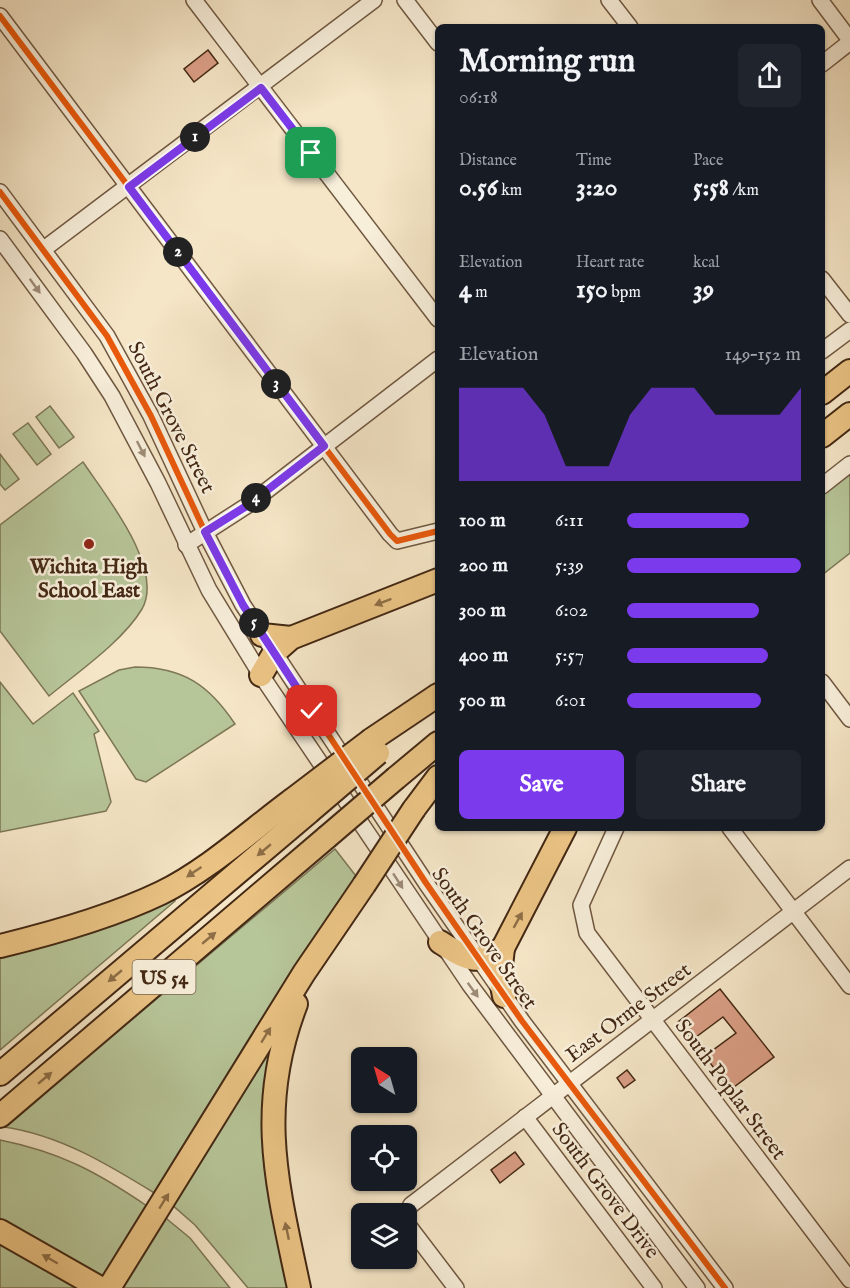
<!DOCTYPE html>
<meta charset="utf-8">
<style>
body{margin:0;font-family:"IM FELL English",serif;background:#20242c;color:#f1f3f6;height:100vh;display:flex;flex-direction:column;font-size:22px;white-space:nowrap}
*{box-sizing:border-box;margin:0}
p{font-size:20px;color:#9ea1a6}
.icon{flex:none;width:33px;height:33px;fill:none;stroke:currentColor;stroke-width:2;stroke-linecap:round;stroke-linejoin:round}
.map{position:relative;flex:1;overflow:hidden}
.details{position:absolute;left:435px;top:24px;width:390px;height:807px;display:flex;flex-direction:column;background:#171b24;border-radius:9px;box-shadow:0 2px 4px #0004}
.details>*{flex:none}
.needle{width:39px;rotate:323deg}
.controls{position:absolute;left:351px;top:1047px;display:grid;gap:12px}
.controls a{display:grid;place-items:center;width:66px;height:66px;border-radius:9px;background:#171b24;box-shadow:0 2px 4px #0004;font-size:30px}
.pin{position:absolute;display:grid;place-items:center;width:51px;height:51px;color:#fff;margin:-26px;border-radius:12px;box-shadow:0 3px 9px #0006}
.km{position:absolute;width:30px;height:30px;margin:-15px;border-radius:50%;background:#222;color:#fff;font-size:16px;line-height:30px;text-align:center}
.round{display:grid;place-items:center;flex:none;width:63px;height:63px;border-radius:9px;background:#20242c}
.headline{display:flex;align-items:center;justify-content:space-between;height:102px;padding:0 24px}
h1{font-size:33px;font-weight:700;line-height:45px}
.figures{display:grid;grid-template-columns:repeat(3,1fr);gap:9px;height:102px;padding:6px 24px}
.figures div{display:grid;align-content:center}
.figures b{font-size:26px;font-weight:700}
.figures small{font-size:16px;font-weight:400}
.figures p{font-size:16px}
.chart{height:168px;padding:12px 24px}
.chart p{display:flex;justify-content:space-between}
.chart svg{width:100%;height:108px;margin-top:6px;fill:#7c3aed;opacity:.7}
.action{display:flex;gap:12px;margin-top:auto;padding:12px 24px}
.action a{flex:1;height:69px;border-radius:9px;background:#7c3aed;color:#fff;font-size:24px;font-weight:700;line-height:69px;text-align:center}
.action a+a{background:#20242c;color:#f1f3f6}
ul{padding:0 24px;list-style:none;font-size:20px}
li{display:grid;grid-template-columns:96px 72px 1fr;align-items:center;height:45px}
li i{height:15px;border-radius:8px;background:#7c3aed}
.map>svg:first-child{display:block}
</style>
<div class="map">
<svg width="850" height="1288" viewBox="0 0 850 1288">
<rect width="100%" height="100%" fill="#f5e6c7"/>
<filter id="stains"><feTurbulence type="fractalNoise" baseFrequency=".00333" numOctaves="4"/><feColorMatrix values="0 0 0 0 .2 0 0 0 0 .09 0 0 0 0 .02 0 0 0 .5 -.17"/></filter>
<radialGradient id="worn" r=".72"><stop offset=".6" stop-color="#630" stop-opacity="0"/><stop offset="1" stop-color="#630" stop-opacity=".3"/></radialGradient>
<g fill="#b7c699" stroke="#7d7756" stroke-width="1.5">
<polygon points="50,406 74,437 59,448 36,417"/>
<polygon points="28,423 51,454 37,465 13,434"/>
<polygon points="0,454 19,479 5,490 0,484"/>
<path d="M83,462C105,495 165,568 142,609C123,641 78,672 49,696L0,631V525Z"/>
<polygon points="850,475 850,553 822,575 822,495 842,477"/>
<path d="M135,667C183,667 209,685 235,724L146,782L136,779L79,691L119,670Z"/>
<polygon points="0,682 33,724 73,693 99,731 94,734 111,802 106,811 0,832"/>
<path d="M335,849L356,876L240,1054L156,1194C109,1165 60,1135 4,1127Z"/>
<polygon points="174,897 175,901 0,1050 0,953"/>
<path d="M268,1045L273,1046C267,1069 262,1092 262,1115C262,1173 278,1231 289,1288H248L195,1225L170,1203Z"/>
<path d="M0,1140C60,1152 97,1172 147,1206L104,1281L0,1224Z"/>
<polygon points="162,1215 190,1238 230,1288 119,1288"/>
<polygon points="0,1242 76,1288 0,1288"/>
</g>
<g fill="#da9e85" stroke="#432814" stroke-width="1.5">
<polygon points="208,50 218,63 194,82 184,69"/>
<polygon points="720,989 774,1057 730,1090 705,1056 736,1033 723,1017 692,1040 678,1022"/>
<polygon points="627,1070 635,1080 624,1088 617,1078"/>
<polygon points="515,1152 524,1164 500,1183 491,1170"/>
</g>
<g fill="none" stroke-linecap="round" stroke-linejoin="round">
<defs>
<g id="minor">
<polyline points="194,0 438,319"/>
<polyline points="405,0 438,43"/>
<polyline points="609,0 630,27"/>
<polyline points="820,0 850,40"/>
<polyline points="0,16 390,534 397,541 438,531"/>
<polyline points="822,64 850,42"/>
<polyline points="0,192 107,336 151,416 205,532 243,605 426,883 522,1021 725,1288"/>
<polyline points="0,239 84,353 112,396 158,483 209,590 261,675 470,985 697,1288"/>
<polyline points="44,249 374,0"/>
<polyline points="822,279 850,315"/>
<polyline points="822,351 850,330"/>
<polyline points="822,486 850,464"/>
<polyline points="186,545 248,505 438,359"/>
<polyline points="822,682 850,719"/>
<polyline points="616,828 581,905 587,933 850,1280"/>
<polyline points="730,828 850,986"/>
<polyline points="525,1117 654,1288"/>
<polyline points="406,1214 411,1205 850,868"/>
<polyline points="406,1215 408,1225 456,1288"/>
</g>
<g id="highway">
<polyline points="822,393 850,371"/>
<polyline points="822,436 850,414"/>
<polyline points="262,635 291,638"/>
<polyline points="261,675 274,653 291,638 438,580"/>
<polyline points="371,740 438,695"/>
<polyline points="396,778 438,743"/>
<polyline points="414,809 438,777"/>
<path d="M440,942C465,958 477,967 503,948L565,828"/>
<path d="M0,946C54,933 111,917 161,893C208,870 250,831 292,800"/>
<polyline points="503,948 500,975 504,996"/>
<path d="M296,1004C256,1108 277,1184 299,1288"/>
<polyline points="0,1074 309,812"/>
<polyline points="0,1116 327,837"/>
<polyline points="0,1231 100,1288"/>
<polyline points="109,1288 304,973 364,885"/>
</g>
</defs>
<use href="#minor" stroke="#705841" stroke-width="18"/>
<use href="#highway" stroke="#432814" stroke-width="26"/>
<use href="#minor" stroke="#f8efdb" stroke-width="15"/>
<use href="#highway" stroke="#eac384" stroke-width="22"/>
<defs>
<g id="highway-bridge">
<polyline points="292,800 371,740"/>
<polyline points="309,812 378,753"/>
<polyline points="327,837 396,778"/>
<polyline points="364,885 414,809"/>
</g>
</defs>
<use href="#highway-bridge" stroke="#432814" stroke-width="26" stroke-linecap="butt"/>
<use href="#highway-bridge" stroke="#eac384" stroke-width="22"/>
<defs>
<g id="cycleway">
<polyline points="0,16 390,534 397,541 438,531"/>
<polyline points="0,192 107,336 151,416 205,532 243,605 426,883 522,1021 725,1288"/>
</g>
</defs>
<use href="#cycleway" stroke="#f8efdb" stroke-width="10"/>
<use href="#cycleway" stroke="#e8590c" stroke-width="6"/>
</g>
<defs><path id="oneway-solid" d="M-6-.8H1V-3.2L6.5 0L1 3.2V.8H-6Z" transform="scale(1.5)"/></defs>
<g fill="#9e8c78">
<use href="#oneway-solid" transform="translate(35 286) rotate(54)"/>
<use href="#oneway-solid" transform="translate(141 449) rotate(63)"/>
<use href="#oneway-solid" transform="translate(398 881) rotate(57)"/>
<use href="#oneway-solid" transform="translate(473 990) rotate(54)"/>
</g>
<g fill="#8e6e46">
<use href="#oneway-solid" transform="translate(383 602) rotate(159)"/>
<use href="#oneway-solid" transform="translate(264 850) rotate(140)"/>
<use href="#oneway-solid" transform="translate(194 872) rotate(146)"/>
<use href="#oneway-solid" transform="translate(518 920) rotate(-61)"/>
<use href="#oneway-solid" transform="translate(209 938) rotate(-40)"/>
<use href="#oneway-solid" transform="translate(115 976) rotate(140)"/>
<use href="#oneway-solid" transform="translate(266 1035) rotate(-58)"/>
<use href="#oneway-solid" transform="translate(45 1078) rotate(-40)"/>
<use href="#oneway-solid" transform="translate(164 1201) rotate(-58)"/>
<use href="#oneway-solid" transform="translate(287 1231) rotate(-102)"/>
<use href="#oneway-solid" transform="translate(50 1259) rotate(-150)"/>
</g>
<g fill="none" stroke-linecap="round" stroke-linejoin="round">
<defs>
<polyline id="route" points="311,153 261,88 129,187 324,446 248,505 205,532 243,605 312,711"/>
</defs>
<use href="#route" stroke="#fff" stroke-width="12"/>
<use href="#route" stroke="#7c3aed" stroke-width="8"/>
</g>
<circle fill="#8f2418" stroke="#f8efdb" stroke-width="2" cx="89" cy="544" r="6"/>
<g text-anchor="middle" stroke-width="5" stroke-linejoin="round" paint-order="stroke">
<rect fill="#f8efdb" stroke="#796450" stroke-width="1.5" x="132.5" y="960" width="63" height="34" rx="4.5"/>
<g font-size="20" font-weight="bold" fill="#432814">
<text x="164" y="984">US 54</text>
</g>
<g font-size="21" fill="#432814" stroke="#f8efdb">
<text transform="translate(172 417) rotate(63)" y="7">South Grove Street</text>
<text transform="translate(485 938) rotate(55)" y="7">South Grove Street</text>
<text transform="translate(628 1012) rotate(-37)" y="7">East Orme Street</text>
<text transform="translate(731 1089) rotate(53)" y="7">South Poplar Street</text>
<text transform="translate(606 1190) rotate(53)" y="7">South Grove Drive</text>
</g>
<g font-size="21" font-weight="bold" fill="#432814" stroke="#f8efdb">
<text x="89" y="573">Wichita High<tspan x="89" dy="24">School East</tspan></text>
</g>
</g>
<rect width="100%" height="100%" filter="url(#stains)"/>
<rect width="100%" height="100%" fill="url(#worn)"/>
</svg>
<div class="controls">
<a><svg class="needle" viewBox="-14 -14 28 28"><path d="M0-13l5 13h-10z" fill="#e53935"/><path d="M0 13l5-13h-10z" fill="#9ea1a6"/></svg></a>
<a><svg class="icon" aria-label="locate" viewBox="0 0 24 24"><circle cx="12" cy="12" r="6"/><path d="M12 2v4M12 18v4M2 12h4M18 12h4"/></svg></a>
<a><svg class="icon" aria-label="layers" viewBox="0 0 24 24"><path d="M12 4l9 5-9 5-9-5zM3 14l9 5 9-5"/></svg></a>
</div>
<div class="pin" style="left:311px;top:153px;background:#1e9e55"><svg class="icon" aria-label="arrive" viewBox="0 0 24 24"><path d="M6 21V4h12l-3 4 3 4H6"/></svg></div>
<div class="pin" style="left:312px;top:711px;background:#d93025"><svg class="icon" aria-label="check" viewBox="0 0 24 24"><path d="M5 12l5 5 9-10"/></svg></div>
<b class="km" style="left:195px;top:137px">1</b>
<b class="km" style="left:178px;top:252px">2</b>
<b class="km" style="left:276px;top:384px">3</b>
<b class="km" style="left:256px;top:498px">4</b>
<b class="km" style="left:254px;top:623px">5</b>
<section class="details">
<div class="headline"><div><h1>Morning run</h1><p>06:18</p></div><a class="round"><svg class="icon" aria-label="share" viewBox="0 0 24 24"><path d="M12 15V3M7 8l5-5 5 5M5 13v7h14v-7"/></svg></a></div>
<div class="figures">
<div><p>Distance</p><b>0.56<small> km</small></b></div>
<div><p>Time</p><b>3:20</b></div>
<div><p>Pace</p><b>5:58<small> /km</small></b></div>
</div>
<div class="figures">
<div><p>Elevation</p><b>4<small> m</small></b></div>
<div><p>Heart rate</p><b>150<small> bpm</small></b></div>
<div><p>kcal</p><b>39</b></div>
</div>
<div class="chart"><p><span>Elevation</span>149–152 m</p>
<svg viewBox="0 0 160 44" preserveAspectRatio="none"><path d="M0 44V6L10 6L20 6L30 6L40 17L50 38L60 38L70 38L80 17L90 6L100 6L110 6L120 17L130 17L140 17L150 17L160 6V44z"/></svg>
</div>
<ul>
<li><b>100 m</b>6:11<i style="width:70%"></i></li>
<li><b>200 m</b>5:39<i style="width:100%"></i></li>
<li><b>300 m</b>6:02<i style="width:76%"></i></li>
<li><b>400 m</b>5:57<i style="width:81%"></i></li>
<li><b>500 m</b>6:01<i style="width:77%"></i></li>
</ul>
<div class="action"><a>Save</a><a>Share</a></div>
</section>
</div>
